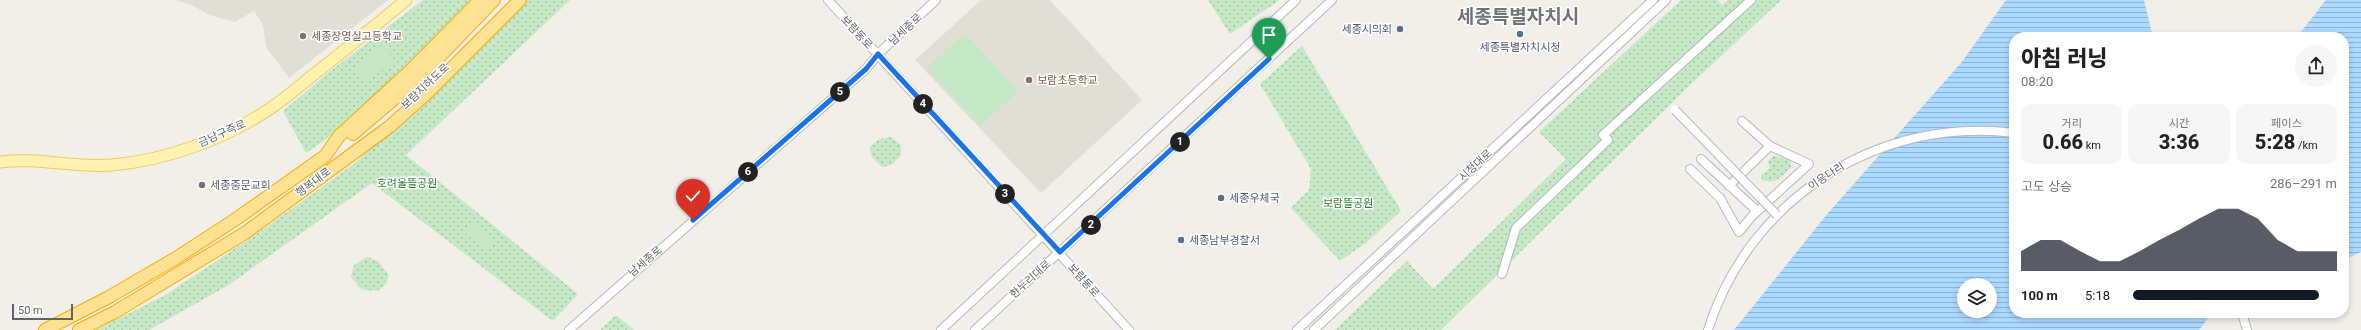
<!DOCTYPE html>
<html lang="ko">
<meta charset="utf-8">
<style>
body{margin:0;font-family:Roboto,"Noto Sans KR",sans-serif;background:#f6f6f6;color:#222;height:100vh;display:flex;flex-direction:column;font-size:15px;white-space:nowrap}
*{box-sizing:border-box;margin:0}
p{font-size:13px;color:#767676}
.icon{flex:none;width:22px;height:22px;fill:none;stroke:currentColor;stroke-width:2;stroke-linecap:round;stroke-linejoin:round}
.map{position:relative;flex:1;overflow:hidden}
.details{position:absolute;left:2009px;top:32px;width:340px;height:286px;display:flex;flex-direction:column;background:#fff;border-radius:16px;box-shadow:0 2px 6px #0003}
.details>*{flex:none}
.tools{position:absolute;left:1957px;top:278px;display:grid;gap:8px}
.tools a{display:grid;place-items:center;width:40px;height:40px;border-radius:50%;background:#fff;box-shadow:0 2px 6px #0003;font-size:20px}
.scale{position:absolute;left:12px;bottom:10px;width:61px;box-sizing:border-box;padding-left:4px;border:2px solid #5f6368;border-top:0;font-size:11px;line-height:14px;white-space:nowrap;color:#5f6368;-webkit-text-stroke:3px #fff;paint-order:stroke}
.pin{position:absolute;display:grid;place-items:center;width:34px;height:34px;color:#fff;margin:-41px -17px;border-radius:50% 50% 50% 0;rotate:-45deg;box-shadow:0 0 4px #0007}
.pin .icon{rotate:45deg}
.km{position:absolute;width:20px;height:20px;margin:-10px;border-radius:50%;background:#222;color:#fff;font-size:11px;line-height:20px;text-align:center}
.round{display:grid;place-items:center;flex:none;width:42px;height:42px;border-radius:21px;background:#f6f6f6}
.headline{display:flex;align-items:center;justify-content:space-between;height:68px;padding:0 12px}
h1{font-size:22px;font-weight:800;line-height:30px}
.metrics{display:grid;grid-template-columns:repeat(3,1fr);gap:6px;height:68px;padding:4px 12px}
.metrics div{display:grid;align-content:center;border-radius:10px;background:#f6f6f6;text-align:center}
.metrics b{font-size:20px;font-weight:800}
.metrics small{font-size:11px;font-weight:400}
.metrics p{font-size:11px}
.chart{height:112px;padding:8px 12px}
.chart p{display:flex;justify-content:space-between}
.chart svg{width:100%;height:72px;margin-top:4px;fill:#111827;opacity:.7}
ul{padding:0 12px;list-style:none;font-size:13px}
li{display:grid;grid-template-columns:64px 48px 1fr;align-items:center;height:30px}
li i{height:10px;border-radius:5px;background:#111827}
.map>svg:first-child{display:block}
</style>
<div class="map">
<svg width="2361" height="330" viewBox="0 0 2361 330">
<defs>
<pattern id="grass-dots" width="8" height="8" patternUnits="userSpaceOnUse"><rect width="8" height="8" fill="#c5e8c5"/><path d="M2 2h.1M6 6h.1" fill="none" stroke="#a3c0a4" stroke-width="1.8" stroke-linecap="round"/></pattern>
<pattern id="water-rules" width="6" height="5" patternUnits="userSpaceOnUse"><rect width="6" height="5" fill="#aadaff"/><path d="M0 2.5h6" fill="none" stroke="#8eb4d2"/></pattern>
</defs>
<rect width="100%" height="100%" fill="#f1efe8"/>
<g fill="#e1ded6">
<polygon points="176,0 388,0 289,78 266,47 263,25 254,11 235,22 209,15 192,5"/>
<polygon points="981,0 1050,0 1142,100 1041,193 915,60"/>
</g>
<g fill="url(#grass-dots)">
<polygon points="423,0 476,0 354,120 306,153 283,111 329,72"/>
<polygon points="526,0 570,0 406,155 578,294 553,321 372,183 227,286 149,330 96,330 167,294 255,235 351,166 450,79"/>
<polygon points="1208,0 1278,0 1278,1 1230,34"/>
<polygon points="1681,0 1718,0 1722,5 1728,0 1781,0 1688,87 1441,330 1335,330 1407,261 1433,289 1566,159 1539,132"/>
<polygon points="1302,46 1401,211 1366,243 1340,261 1291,208 1309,190 1311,169 1260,84"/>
<polygon points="891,137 901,145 901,155 892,165 882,167 872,157 870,147 879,139"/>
<path d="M1773,155L1790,161L1791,167C1783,176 1775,185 1762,180L1761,175L1770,168L1768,162Z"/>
<path d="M367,257L378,261L389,276C381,293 379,292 361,289L351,277L354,265Z"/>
<polygon points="616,315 634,330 600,330"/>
</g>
<g fill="#c5e8c5">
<polygon points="965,33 1018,91 980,126 927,68"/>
<polygon points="383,45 395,60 366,82 355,67"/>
<polygon points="474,224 494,240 486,250 465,234"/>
</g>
<g fill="url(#water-rules)" fill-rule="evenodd">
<path d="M2006,0H2144L2153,37H2014V313H2212L2199,330H1734L1828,213L1961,63ZM1964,285H1990V311H1964Z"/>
<polygon points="2326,0 2361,0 2361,252 2344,260 2344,37 2297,37"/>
</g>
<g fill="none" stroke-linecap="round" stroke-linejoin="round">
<defs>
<g id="minor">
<polyline points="828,0 1129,330"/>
<polyline points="1701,159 1757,211"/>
<polyline points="1690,169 1720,198 1739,232 1752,216 1809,164 1770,146 1742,121"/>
<polyline points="1729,186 1770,146"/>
<polyline points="1502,274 1516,228 1608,140 1603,135 1751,0"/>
<polyline points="2242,313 2247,330"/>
<polyline points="569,330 866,69 878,54 936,0"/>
<polyline points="941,330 1296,0"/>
<polyline points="975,330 1332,0"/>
<polyline points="1297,330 1653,0"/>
<polyline points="1314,330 1666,0"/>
<path d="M1708,330C1749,199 1878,116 2014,133"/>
</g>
<path id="major" d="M0,162C37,157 75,168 112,165C167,160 225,139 271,108C290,95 307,79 326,65C353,43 380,22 406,0"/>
<g id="highway">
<polyline points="353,134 421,76 494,0"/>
<polyline points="45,330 109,297 176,258 236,219 325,156 339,136 410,71 480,0"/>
<polyline points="79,330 115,312 245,233 389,127 426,94 520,0"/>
</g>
</defs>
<use href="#minor" stroke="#b5b8bc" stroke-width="10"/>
<use href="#major" stroke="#f2c960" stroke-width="13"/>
<use href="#highway" stroke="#f9ab00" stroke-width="14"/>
<use href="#minor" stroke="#fff" stroke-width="8"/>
<use href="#major" stroke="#fff2af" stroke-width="11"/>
<use href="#highway" stroke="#fde293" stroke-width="12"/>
<defs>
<polyline id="minor-bridge" points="1675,110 1777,215"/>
</defs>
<use href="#minor-bridge" stroke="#b5b8bc" stroke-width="10" stroke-linecap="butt"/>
<use href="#minor-bridge" stroke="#fff" stroke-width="8"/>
</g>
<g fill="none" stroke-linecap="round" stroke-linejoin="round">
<defs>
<polyline id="route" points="693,220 866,69 878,54 1060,252 1269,59"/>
</defs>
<use href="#route" stroke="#fff" stroke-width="8"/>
<use href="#route" stroke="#1a73e8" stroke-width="5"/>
</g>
<g fill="#5c6f8a" stroke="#fff" stroke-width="1.5">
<circle cx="1400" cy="29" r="4"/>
<circle cx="1520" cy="34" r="4"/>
<circle cx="1221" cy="198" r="4"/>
<circle cx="1181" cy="240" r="4"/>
</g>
<g fill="#8d6e63" stroke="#fff" stroke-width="1.5">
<circle cx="303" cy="36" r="4"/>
<circle cx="1029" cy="80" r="4"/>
</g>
<circle fill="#6b7280" stroke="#fff" stroke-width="1.5" cx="202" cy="185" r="4"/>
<g text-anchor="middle" stroke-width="3" stroke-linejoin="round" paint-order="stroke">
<g font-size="11" fill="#5f6368" stroke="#fff">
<text transform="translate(905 29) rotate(-43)" y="4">남세종로</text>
<text transform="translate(857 32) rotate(47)" y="4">보람동로</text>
<text transform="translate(425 86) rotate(-43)" y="4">보람지하도로</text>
<text transform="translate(222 133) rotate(-24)" y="4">금남구즉로</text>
<text transform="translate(1475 165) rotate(-43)" y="4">시청대로</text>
<text transform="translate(1826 176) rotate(-33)" y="4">이응다리</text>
<text transform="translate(313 182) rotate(-37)" y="4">행복대로</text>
<text transform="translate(645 261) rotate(-41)" y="4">남세종로</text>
<text transform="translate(1030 279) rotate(-42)" y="4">한누리대로</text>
<text transform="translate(1084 280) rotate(48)" y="4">보람동로</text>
</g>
<g font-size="11" fill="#4e5e75" stroke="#fff" text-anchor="start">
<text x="1392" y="33" text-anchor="end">세종시의회</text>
<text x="1520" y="51" text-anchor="middle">세종특별자치시청</text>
<text x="1229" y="202">세종우체국</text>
<text x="1189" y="244">세종남부경찰서</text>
</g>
<g font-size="11" fill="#785e54" stroke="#fff" text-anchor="start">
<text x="311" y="40">세종장영실고등학교</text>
<text x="1037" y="84">보람초등학교</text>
</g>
<g font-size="11" fill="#348238" stroke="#fff">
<text x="407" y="187">호려울뜰공원</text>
<text x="1348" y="207">보람뜰공원</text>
</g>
<g font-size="11" fill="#5b616d" stroke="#fff" text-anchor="start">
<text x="210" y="189">세종중문교회</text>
</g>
<g font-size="19" font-weight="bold" fill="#70757a" stroke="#fff">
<text x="1518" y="23">세종특별자치시</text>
</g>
</g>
</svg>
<div class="tools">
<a><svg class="icon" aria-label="layers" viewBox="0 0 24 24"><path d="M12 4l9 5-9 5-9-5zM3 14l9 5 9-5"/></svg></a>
</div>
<div class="scale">50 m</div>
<div class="pin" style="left:1269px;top:59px;background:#1e9e55"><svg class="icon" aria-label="arrive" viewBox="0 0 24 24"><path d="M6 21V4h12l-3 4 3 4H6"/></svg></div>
<div class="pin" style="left:693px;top:220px;background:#d93025"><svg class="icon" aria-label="check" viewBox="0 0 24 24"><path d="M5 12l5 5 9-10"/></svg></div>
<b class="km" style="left:1180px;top:142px">1</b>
<b class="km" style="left:1091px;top:225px">2</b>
<b class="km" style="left:1005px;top:194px">3</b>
<b class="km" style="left:923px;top:104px">4</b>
<b class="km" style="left:840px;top:92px">5</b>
<b class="km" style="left:748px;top:172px">6</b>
<section class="details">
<div class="headline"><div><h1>아침 러닝</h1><p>08:20</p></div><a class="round"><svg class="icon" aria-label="share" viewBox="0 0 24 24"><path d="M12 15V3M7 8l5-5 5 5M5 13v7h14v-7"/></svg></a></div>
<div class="metrics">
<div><p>거리</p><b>0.66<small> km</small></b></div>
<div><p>시간</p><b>3:36</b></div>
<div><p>페이스</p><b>5:28<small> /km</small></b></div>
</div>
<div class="chart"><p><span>고도 상승</span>286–291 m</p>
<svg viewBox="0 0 160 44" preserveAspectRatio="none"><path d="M0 44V32L10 25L20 25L30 32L40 38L50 38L60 32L70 25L80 19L90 12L100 6L110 6L120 12L130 25L140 32L150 32L160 32V44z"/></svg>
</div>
<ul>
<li><b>100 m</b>5:18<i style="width:91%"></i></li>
</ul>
</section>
</div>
